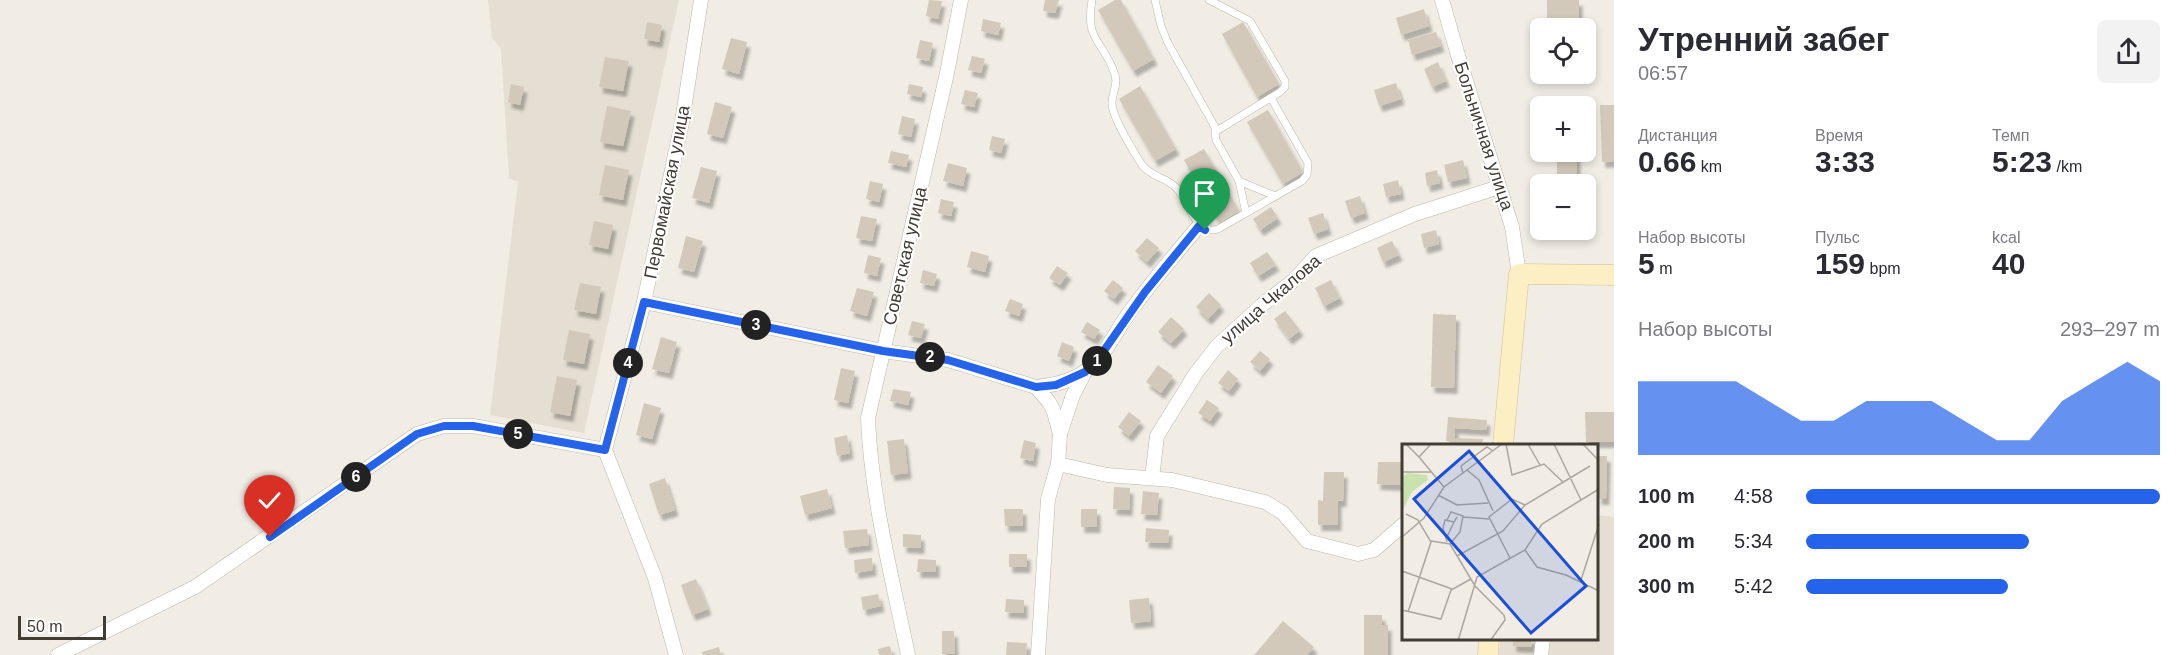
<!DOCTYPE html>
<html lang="ru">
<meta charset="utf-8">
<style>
body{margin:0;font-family:Arial,sans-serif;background:#f2f2f3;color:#2b2b33;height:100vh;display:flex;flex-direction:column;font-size:22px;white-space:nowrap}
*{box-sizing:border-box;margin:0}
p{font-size:20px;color:#7c7c81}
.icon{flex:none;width:33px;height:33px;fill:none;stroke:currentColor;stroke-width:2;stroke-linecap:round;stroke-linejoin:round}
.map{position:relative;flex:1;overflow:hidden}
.panel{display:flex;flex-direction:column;background:#fff;width:570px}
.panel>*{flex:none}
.controls{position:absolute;left:1530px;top:18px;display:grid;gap:12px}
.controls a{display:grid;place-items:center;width:66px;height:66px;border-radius:9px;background:#fff;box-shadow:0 3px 9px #0003;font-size:30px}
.scale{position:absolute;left:18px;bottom:15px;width:88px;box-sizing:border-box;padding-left:6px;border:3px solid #423d34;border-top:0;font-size:16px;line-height:21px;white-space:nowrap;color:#423d34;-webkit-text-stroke:4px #fff;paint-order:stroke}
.pin{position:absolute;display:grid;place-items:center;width:51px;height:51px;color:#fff;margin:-62px -26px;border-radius:50% 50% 50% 0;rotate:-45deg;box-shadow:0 0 6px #0007}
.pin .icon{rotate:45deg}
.km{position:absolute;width:30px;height:30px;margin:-15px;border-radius:50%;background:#222;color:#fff;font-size:16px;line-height:30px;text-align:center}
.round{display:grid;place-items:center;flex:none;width:63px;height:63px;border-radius:9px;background:#f2f2f3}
.overview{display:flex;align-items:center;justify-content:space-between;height:102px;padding:0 24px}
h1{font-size:33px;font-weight:800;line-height:45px}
.stats{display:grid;grid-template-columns:repeat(3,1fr);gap:9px;height:102px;padding:6px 24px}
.stats div{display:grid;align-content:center}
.stats b{font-size:30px;font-weight:800}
.stats small{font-size:16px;font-weight:400}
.stats p{font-size:16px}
.chart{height:168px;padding:12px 24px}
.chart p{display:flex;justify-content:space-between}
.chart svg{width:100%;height:108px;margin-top:6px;fill:#2563eb;opacity:.7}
ul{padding:0 24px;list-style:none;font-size:20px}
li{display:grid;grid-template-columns:96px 72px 1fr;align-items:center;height:45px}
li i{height:15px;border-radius:8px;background:#2563eb}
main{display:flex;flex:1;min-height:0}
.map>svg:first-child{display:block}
</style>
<main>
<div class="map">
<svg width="1614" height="655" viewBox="0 0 1614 655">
<defs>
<filter id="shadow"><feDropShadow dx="3.5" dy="6" stdDeviation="1.5" flood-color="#0004"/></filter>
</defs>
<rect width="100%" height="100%" fill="#f1ede4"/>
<g fill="#e4dfd2">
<polygon points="488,0 679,0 584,433 490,415 518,182 509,178 501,49 492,38"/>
<polygon points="1598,515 1614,517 1614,655 1499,655 1500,639 1598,638"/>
</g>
<g fill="#d2c9ba" filter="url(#shadow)">
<polygon points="929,0 942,1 938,19 926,16"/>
<polygon points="1045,0 1059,0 1055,13 1043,11"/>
<polygon points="1115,0 1121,0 1154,59 1133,71 1098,10"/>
<rect x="1547" y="0" width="32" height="28"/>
<polygon points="1424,9 1429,26 1401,35 1396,18"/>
<polygon points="983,19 1001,23 998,35 981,31"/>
<polygon points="647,22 662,25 659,42 644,39"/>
<polygon points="1243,22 1279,84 1257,97 1222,34"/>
<polygon points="1436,32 1441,46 1412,55 1408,40"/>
<polygon points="731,38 747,42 739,74 722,69"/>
<polygon points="920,40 933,43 929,61 916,58"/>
<polygon points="972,56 985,59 981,73 968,70"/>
<polygon points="605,57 629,61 623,91 599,87"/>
<polygon points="1438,62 1446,81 1432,87 1424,69"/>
<polygon points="1396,83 1401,99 1379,106 1374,90"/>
<polygon points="511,84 524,87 520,105 508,102"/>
<polygon points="909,84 923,87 921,97 907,94"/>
<polygon points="1140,86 1176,149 1155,161 1119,99"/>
<polygon points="965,90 978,93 974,107 961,104"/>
<polygon points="715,102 732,107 723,138 707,134"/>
<polygon points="1600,105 1614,105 1614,161 1602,162"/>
<polygon points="607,106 631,111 623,146 600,142"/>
<polygon points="1268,110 1303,172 1283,184 1247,122"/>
<polygon points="902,116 915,119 911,137 898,134"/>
<polygon points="992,136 1005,139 1001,153 989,150"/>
<polygon points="1204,149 1239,211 1219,223 1184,160"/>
<polygon points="891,151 909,155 906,167 888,163"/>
<rect x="1557" y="152" width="20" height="32"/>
<polygon points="1463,160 1467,178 1448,182 1444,165"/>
<polygon points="948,163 967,168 963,186 943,181"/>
<polygon points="605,165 629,170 623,200 599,195"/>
<polygon points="701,167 717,171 709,203 692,198"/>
<polygon points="1437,170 1440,183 1427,186 1425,173"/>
<polygon points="1398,180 1401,194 1386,197 1383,184"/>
<polygon points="870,181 883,184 879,202 866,199"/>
<polygon points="1360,196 1365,213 1351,218 1345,201"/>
<polygon points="941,199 954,202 951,216 938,213"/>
<polygon points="1271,207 1278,218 1260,230 1253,219"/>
<polygon points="1323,213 1328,229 1314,234 1308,218"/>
<polygon points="861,216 877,219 872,241 856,238"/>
<polygon points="594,221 613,225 608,249 589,245"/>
<polygon points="1436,230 1439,244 1424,248 1421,234"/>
<polygon points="686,236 703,241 694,272 678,268"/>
<polygon points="1147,238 1159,248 1147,262 1135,251"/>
<polygon points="1392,241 1399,255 1383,262 1377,248"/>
<polygon points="971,251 989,256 985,272 967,267"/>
<polygon points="1267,252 1276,265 1258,276 1250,263"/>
<polygon points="868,255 881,258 877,276 864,273"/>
<polygon points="1057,266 1068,273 1060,285 1049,278"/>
<polygon points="923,270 937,274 934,286 920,283"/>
<polygon points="1113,280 1123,288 1114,299 1104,291"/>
<polygon points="1331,280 1340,298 1324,306 1315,288"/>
<polygon points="580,283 601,287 596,314 574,310"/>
<polygon points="857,288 874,292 867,316 850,311"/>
<polygon points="1209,293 1221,305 1208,319 1196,307"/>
<polygon points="1010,299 1023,304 1019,316 1005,311"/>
<polygon points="1285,311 1300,330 1289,339 1274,319"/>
<polygon points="1433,314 1456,315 1454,388 1431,387"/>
<polygon points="1171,317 1184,329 1171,343 1158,332"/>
<polygon points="912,321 925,324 921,338 908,335"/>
<polygon points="1087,322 1100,330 1094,339 1081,332"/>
<polygon points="569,330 590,334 584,364 563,360"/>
<polygon points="661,337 677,342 669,373 652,369"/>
<polygon points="1062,342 1074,347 1069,361 1057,356"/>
<polygon points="1260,351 1270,359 1260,371 1250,362"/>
<polygon points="1158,365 1173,376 1161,393 1146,382"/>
<polygon points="841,368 855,371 848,403 834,400"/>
<polygon points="1228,370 1238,379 1229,391 1218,383"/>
<polygon points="557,376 577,380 570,416 550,412"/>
<polygon points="893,389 911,392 908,405 890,401"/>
<polygon points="1207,400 1219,408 1210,421 1198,413"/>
<polygon points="644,403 661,408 652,439 636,435"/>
<polygon points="1129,412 1141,421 1129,436 1118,427"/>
<polygon points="1585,412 1614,412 1614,442 1586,442"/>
<polygon points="1448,417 1487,420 1486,430 1455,428 1455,438 1483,439 1482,445 1449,445 1450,441 1446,441"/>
<polygon points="847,435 850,453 837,456 834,438"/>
<polygon points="904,439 908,473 891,475 887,441"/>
<polygon points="1024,440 1036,443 1033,461 1020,458"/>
<polygon points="1598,456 1607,456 1606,499 1598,499"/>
<polygon points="1378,462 1404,462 1404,485 1377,484"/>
<polygon points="1324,472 1344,472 1343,501 1338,501 1338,525 1318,525 1318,500 1323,501"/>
<polygon points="665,478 675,510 659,515 649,484"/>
<polygon points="1114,487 1130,488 1129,510 1113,509"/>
<polygon points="827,489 832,508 805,515 800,496"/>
<polygon points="1143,491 1159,493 1157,515 1141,514"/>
<polygon points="1004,509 1023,509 1023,526 1005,526"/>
<rect x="1081" y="509" width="16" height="18"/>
<polygon points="1146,528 1169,530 1168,543 1145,542"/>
<polygon points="867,529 869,545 845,548 843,531"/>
<polygon points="903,534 921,535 921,548 903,547"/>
<rect x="1009" y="554" width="18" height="13"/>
<polygon points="872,558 873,570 855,573 854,560"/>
<polygon points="918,559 936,560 936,572 917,572"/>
<polygon points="696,579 708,609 692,615 681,585"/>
<polygon points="878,594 881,606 863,610 861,597"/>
<polygon points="1149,598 1151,621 1131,623 1129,600"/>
<polygon points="1006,599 1024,600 1024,613 1005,612"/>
<polygon points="1364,615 1382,615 1382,625 1388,625 1388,655 1364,655"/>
<polygon points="1283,621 1314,647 1307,655 1254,655"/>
<polygon points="942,631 954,631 955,654 942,654"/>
<polygon points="1513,638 1532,638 1531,647 1513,646"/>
<polygon points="1007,642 1027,643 1026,655 1006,655"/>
<polygon points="890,646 892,655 879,655 878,649"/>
<polygon points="719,647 721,655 703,655 702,652"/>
</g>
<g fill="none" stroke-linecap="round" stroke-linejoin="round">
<defs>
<g id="lane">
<path d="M1092,0C1085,41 1102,39 1114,72C1119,83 1112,93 1112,103C1112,118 1134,152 1142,165C1152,178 1170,178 1179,191C1190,205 1196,236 1218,229L1302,181L1307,175L1308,163L1271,98"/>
<polyline points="1155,0 1161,26 1168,43 1216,129"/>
<polyline points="1209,0 1250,21 1285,81 1285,87 1280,92 1215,132 1216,140 1239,181"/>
<polyline points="1246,213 1239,181 1275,196"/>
</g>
<g id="street">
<polyline points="1442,0 1457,52 1512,227 1519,274"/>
<polyline points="644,302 883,351 948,360 1036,387 1049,402 1054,412 1060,434 1058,464 1048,499 1038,655"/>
<path d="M1036,387C1053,385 1069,382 1084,372C1104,359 1115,332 1129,313C1151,283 1175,254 1199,226"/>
<polyline points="1060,434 1073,395 1085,372"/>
<polyline points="1058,464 1107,475 1172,480 1265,502 1283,513 1307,541 1358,554 1374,550 1404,524"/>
<polyline points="1152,478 1157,436 1196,373 1217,346 1262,305 1293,281 1316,256 1415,214 1499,187"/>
<polyline points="58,655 195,587 417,434 444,426 473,426 605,450"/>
<polyline points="676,655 655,578 605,450 644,302 682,122 701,0"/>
<path d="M908,655C892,577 871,497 868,418L947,73L961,0"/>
<polyline points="1541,655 1543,638"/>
</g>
<g id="secondary">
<polyline points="1503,445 1519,274 1614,275"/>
<polyline points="1488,655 1489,638"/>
</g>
</defs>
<use href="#lane" stroke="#beb8aa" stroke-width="8"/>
<use href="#street" stroke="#beb8aa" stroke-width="15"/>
<use href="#secondary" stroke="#cfc196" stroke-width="21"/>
<use href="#lane" stroke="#fff" stroke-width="7"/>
<use href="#street" stroke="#fff" stroke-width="14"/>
<use href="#secondary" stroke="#fbefc3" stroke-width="20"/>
</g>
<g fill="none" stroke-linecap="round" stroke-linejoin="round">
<defs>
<polyline id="route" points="270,537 417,434 444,426 473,426 605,450 644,302 883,351 948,360 1036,387 1056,385 1085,372 1096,362 1145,292 1199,226 1205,230"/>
</defs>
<use href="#route" stroke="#fff" stroke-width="12"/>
<use href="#route" stroke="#2563eb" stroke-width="8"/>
</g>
<g text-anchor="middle" stroke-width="4.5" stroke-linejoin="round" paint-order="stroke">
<g font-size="18" fill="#423d34" stroke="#fff">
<text transform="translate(1484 136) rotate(72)" y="6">Больничная улица</text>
<text transform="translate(667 192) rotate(-79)" y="6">Первомайская улица</text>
<text transform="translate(905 256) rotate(-77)" y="6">Советская улица</text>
<text transform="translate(1271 299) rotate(-41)" y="6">улица Чкалова</text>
</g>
</g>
<g transform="translate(1402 444)">
<rect width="196" height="196" fill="#f1ede4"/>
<path d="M6,29L25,31L26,36L10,48L0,67V33Z" fill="#cae3ae"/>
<path fill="none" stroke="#aba79e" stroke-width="1.5" d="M4,0L17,13M29,0L17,13L42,43M104,0L110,31L142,20L161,38M126,0L138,21M152,0L179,56M181,0L197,17M65,26L77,36L91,67M0,28H30M61,29L59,22L85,3L91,7M36,51L55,61L86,59M4,70L16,76L29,98L6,168M61,73L87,75M45,76L49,68L61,72L58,88L48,100M0,93L22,74L42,43L100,0M44,95L52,78M29,97L48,100L73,142L102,171L103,176L88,197M45,98L41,84L43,76L52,78L55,73M123,106L135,123L164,131L197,147M55,112L101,87L123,61L188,22M108,114L87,73L110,55L123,61M0,127L50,145M179,136L197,80M0,166L39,175L49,146L69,135M56,197L75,133L123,106L140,80L197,45"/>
<path fill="#1d4ed8" fill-opacity="0.15" stroke="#1d4ed8" stroke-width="3" d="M67,7L184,142L129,189L12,55Z"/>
<rect width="196" height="196" fill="none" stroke="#423d34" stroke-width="3"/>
</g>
</svg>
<div class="controls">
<a><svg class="icon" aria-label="locate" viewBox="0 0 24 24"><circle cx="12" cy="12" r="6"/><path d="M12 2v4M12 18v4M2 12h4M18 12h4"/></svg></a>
<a>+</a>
<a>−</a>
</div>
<div class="scale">50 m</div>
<div class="pin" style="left:1205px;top:230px;background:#1e9e55"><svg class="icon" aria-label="arrive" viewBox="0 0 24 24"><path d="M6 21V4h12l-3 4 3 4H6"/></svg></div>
<div class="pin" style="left:270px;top:537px;background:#d93025"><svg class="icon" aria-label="check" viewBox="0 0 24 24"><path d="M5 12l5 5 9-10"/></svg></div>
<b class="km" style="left:1097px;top:361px">1</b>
<b class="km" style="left:930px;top:357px">2</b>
<b class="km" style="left:756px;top:325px">3</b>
<b class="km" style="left:628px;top:363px">4</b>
<b class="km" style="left:518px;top:434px">5</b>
<b class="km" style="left:356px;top:477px">6</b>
</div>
<section class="panel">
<div class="overview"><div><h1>Утренний забег</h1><p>06:57</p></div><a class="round"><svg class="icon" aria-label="share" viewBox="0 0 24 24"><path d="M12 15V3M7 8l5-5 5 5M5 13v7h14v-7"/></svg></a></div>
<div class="stats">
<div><p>Дистанция</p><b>0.66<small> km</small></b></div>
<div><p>Время</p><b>3:33</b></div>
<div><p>Темп</p><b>5:23<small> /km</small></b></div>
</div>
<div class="stats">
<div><p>Набор высоты</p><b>5<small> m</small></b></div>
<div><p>Пульс</p><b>159<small> bpm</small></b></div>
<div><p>kcal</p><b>40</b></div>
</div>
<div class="chart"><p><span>Набор высоты</span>293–297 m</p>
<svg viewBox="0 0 160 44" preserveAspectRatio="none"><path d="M0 44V14L10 14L20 14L30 14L40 22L50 30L60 30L70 22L80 22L90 22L100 30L110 38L120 38L130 22L140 14L150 6L160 14V44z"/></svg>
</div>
<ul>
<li><b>100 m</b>4:58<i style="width:100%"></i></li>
<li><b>200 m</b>5:34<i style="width:63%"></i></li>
<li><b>300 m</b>5:42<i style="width:57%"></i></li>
</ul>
</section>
</main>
